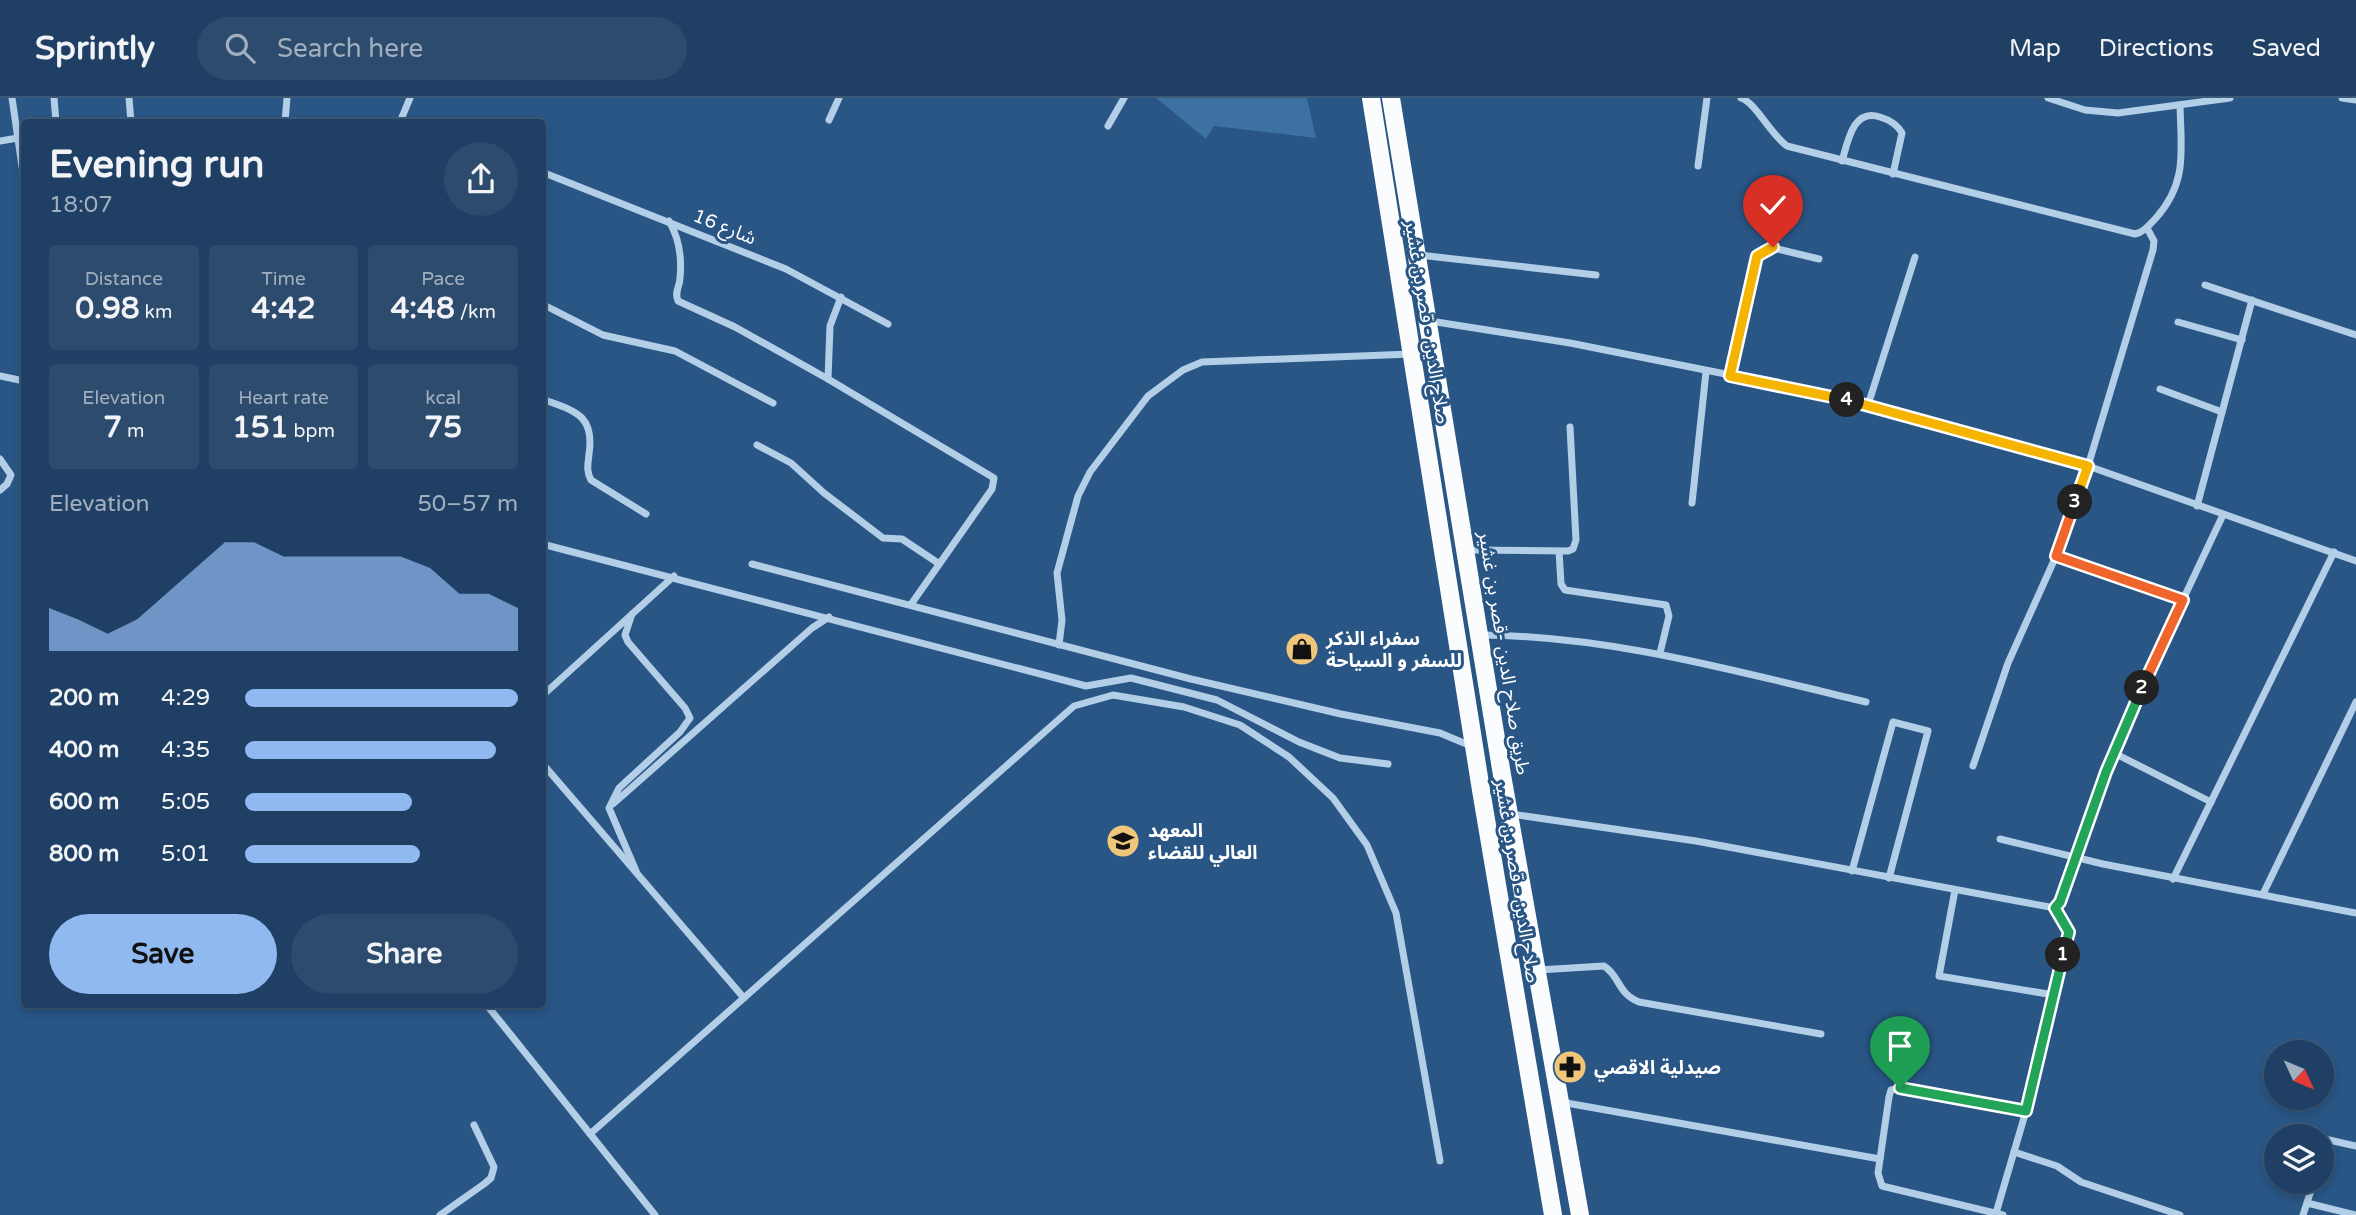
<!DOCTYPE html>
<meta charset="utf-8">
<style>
body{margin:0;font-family:"Varela Round","Noto Sans Arabic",sans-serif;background:#2c4b6d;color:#f1f3f6;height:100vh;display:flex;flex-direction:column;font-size:26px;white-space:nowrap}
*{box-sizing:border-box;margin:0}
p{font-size:23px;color:#a1afbf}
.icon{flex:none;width:38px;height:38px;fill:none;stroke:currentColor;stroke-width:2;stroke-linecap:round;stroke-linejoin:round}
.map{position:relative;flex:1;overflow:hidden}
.side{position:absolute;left:21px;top:21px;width:525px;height:889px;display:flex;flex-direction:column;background:#1f4064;border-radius:7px;box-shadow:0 4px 10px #0003,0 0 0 2px #3c5978}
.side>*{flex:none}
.needle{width:46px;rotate:134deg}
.buttons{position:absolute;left:2264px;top:942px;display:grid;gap:14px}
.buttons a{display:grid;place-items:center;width:70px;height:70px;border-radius:50%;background:#1f4064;box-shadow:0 4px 10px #0003,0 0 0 2px #3c5978;font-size:35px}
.pin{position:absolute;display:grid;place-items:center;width:60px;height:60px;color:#fff;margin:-72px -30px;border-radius:50% 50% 50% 0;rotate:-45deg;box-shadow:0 0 7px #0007}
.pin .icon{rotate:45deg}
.km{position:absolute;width:35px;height:35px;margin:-18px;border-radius:50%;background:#222;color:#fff;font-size:19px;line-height:35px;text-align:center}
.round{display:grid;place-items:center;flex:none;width:74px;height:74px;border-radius:37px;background:#2c4b6d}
.head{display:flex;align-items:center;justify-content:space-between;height:119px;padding:0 28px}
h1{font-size:38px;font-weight:700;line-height:52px}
.figures{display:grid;grid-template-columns:repeat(3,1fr);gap:10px;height:119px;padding:7px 28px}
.figures div{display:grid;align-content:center;border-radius:7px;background:#2c4b6d;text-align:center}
.figures b{font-size:30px;font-weight:700}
.figures small{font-size:19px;font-weight:400}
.figures p{font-size:19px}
.chart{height:196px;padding:14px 28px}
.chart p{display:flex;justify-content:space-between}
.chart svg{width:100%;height:126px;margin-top:7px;fill:#90b9f0;opacity:.7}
.action{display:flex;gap:14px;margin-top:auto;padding:14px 28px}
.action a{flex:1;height:80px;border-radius:42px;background:#90b9f0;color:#111;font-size:28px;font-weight:700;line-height:80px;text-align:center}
.action a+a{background:#2c4b6d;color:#f1f3f6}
ul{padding:0 28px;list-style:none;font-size:23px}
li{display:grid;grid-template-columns:112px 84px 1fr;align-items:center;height:52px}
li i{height:18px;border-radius:9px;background:#90b9f0}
header{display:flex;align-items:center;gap:42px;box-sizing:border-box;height:98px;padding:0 35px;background:#1f4064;border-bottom:2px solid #3c5978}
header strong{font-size:33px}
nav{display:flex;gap:38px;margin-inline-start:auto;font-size:24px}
.search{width:490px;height:63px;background:#2c4b6d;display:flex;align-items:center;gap:18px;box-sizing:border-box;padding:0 24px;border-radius:38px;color:#a1afbf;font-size:26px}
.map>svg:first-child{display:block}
</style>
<header>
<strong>Sprintly</strong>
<div class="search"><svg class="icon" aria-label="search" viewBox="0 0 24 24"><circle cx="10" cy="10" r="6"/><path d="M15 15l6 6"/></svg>Search here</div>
<nav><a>Map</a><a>Directions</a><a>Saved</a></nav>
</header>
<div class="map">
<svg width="2356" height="1117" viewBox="0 0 2356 1117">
<rect width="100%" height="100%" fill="#295685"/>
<polygon fill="#3d71a1" points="1156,0 1307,0 1316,40 1214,28 1206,41"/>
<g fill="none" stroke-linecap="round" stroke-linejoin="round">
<g stroke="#b3cee7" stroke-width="7">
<polyline points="12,0 24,82"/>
<polyline points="54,0 56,24"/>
<polyline points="129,0 131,24"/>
<path d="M1741,0C1756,5 1770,36 1787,48L2135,136C2144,134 2149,127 2156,120C2188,84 2181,52 2180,7"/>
<polyline points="2048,0 2085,12 2118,15 2230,0"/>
<polyline points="2342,0 2356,2"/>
<polyline points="829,22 839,0"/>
<polyline points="285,24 287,0"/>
<polyline points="400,24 410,0"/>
<polyline points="1108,28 1124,0"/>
<polyline points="0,43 18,40"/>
<path d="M1842,63C1848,43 1853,10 1880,19C1890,22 1897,26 1902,35L1893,76"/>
<polyline points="1698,68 1707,0"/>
<polyline points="542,74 786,171 888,226"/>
<path d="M669,123C679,140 682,160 680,180C680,189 674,193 678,203L735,229L828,281"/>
<polyline points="1419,157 1596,177"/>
<polyline points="2205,187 2356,237"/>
<polyline points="841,199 830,228 828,281 994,380 992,391 912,505"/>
<polyline points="542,206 603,237 675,253 773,305"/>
<polyline points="1430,223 1570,245 1806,292 1938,325 2088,368 2356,463"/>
<polyline points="2178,224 2242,242"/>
<polyline points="1730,277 1757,158 1773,150 1819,161"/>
<polyline points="0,278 24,283"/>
<polyline points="2160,291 2222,314"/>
<path d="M542,301C574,313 595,316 589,356C588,366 586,373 591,382L646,416"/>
<polyline points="1868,307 1915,159"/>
<polyline points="757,347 791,365 824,395 883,440 902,441 938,465"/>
<polyline points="0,361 11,377 7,386 0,392"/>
<polyline points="1692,405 1706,274"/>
<polyline points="2197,408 2252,202"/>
<polyline points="542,446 1086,588 1131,580 1217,602 1299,644 1340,660 1388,666"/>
<polyline points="1467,452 1568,453 1573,451 1576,442 1570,329"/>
<polyline points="1559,453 1561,486 1565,492 1666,507 1669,518 1660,555"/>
<polyline points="2056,458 2183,502"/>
<polyline points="752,466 1191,581 1341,616 1440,635 1471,648"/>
<polyline points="632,516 625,537 628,544 685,610 690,620 680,634 619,690 609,710 636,773"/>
<path d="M1482,537C1613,538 1739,574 1866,604"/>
<polyline points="1059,547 1062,522 1057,475 1078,398 1090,374 1148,298 1183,272 1202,264 1411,256"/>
<polyline points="542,598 674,478"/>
<polyline points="2114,655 2211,704"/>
<polyline points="542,665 744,900"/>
<polyline points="1973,668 2008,565 2056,458 2088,368 2153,152 2154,143 2147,130"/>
<polyline points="613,706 812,530 829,519"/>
<path d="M1511,716L1696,743L2055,810C2067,798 2076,753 2083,735C2124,626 2173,522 2223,417"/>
<polyline points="2000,741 2103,766 2356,815"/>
<polyline points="1852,773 1893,624 1928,633 1889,780"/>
<polyline points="2173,781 2334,454"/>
<polyline points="1955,792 1939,878 2054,897"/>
<polyline points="2263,796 2356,604"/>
<path d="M1538,872L1604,868C1620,878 1617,895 1639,904L1821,936"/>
<polyline points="486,906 655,1117"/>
<polyline points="1561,1004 1880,1061"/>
<polyline points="590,1036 1074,608 1113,597 1184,609 1240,627 1289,659 1333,700 1367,747 1396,815 1440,1063"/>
<polyline points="2014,1054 2057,1068 2081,1084 2180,1117"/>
<polyline points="2322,1061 2329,1042 2356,1048"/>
<polyline points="2307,1105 2356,1117"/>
<polyline points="1996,1115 2026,1013 2069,834 2055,810"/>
<polyline points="440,1117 484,1086 491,1080 494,1069 474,1027"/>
<polyline points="2003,1117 1882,1088 1878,1075 1889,999 1891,992 1900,990 2026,1013"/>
<polyline points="2303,1117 2314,1083"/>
</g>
<g stroke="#fafcfe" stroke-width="18">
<polyline points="1371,0 1481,692 1553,1117"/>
<polyline points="1391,0 1502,677 1580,1117"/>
</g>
</g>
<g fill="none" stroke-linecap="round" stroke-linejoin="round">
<defs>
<polyline id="split-1" points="1900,990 2026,1013 2063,857"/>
<polyline id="split-2" points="2063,857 2069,834 2055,810 2060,804 2106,674 2142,590"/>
<polyline id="split-3" points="2075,404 2056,458 2183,502 2142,590"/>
<polyline id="split-4" points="1847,302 2088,368 2075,404"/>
<polyline id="split-5" points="1773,149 1757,158 1730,278 1847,302"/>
</defs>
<use href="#split-1" stroke="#fff" stroke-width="14"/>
<use href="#split-2" stroke="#fff" stroke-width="14"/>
<use href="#split-3" stroke="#fff" stroke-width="14"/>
<use href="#split-4" stroke="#fff" stroke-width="14"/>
<use href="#split-5" stroke="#fff" stroke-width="14"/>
<use href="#split-1" stroke="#22a559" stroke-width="9"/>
<use href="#split-2" stroke="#22a559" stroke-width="9"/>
<use href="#split-3" stroke="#f0652b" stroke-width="9"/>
<use href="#split-4" stroke="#f5b400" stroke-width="9"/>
<use href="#split-5" stroke="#f5b400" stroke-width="9"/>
</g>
<defs>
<symbol id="shop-disc" viewBox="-11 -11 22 22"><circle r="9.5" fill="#efc67a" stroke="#295685"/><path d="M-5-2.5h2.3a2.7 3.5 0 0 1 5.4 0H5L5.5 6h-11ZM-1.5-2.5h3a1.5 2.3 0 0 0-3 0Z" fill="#111"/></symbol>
<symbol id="university-disc" viewBox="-11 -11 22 22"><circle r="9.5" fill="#efc67a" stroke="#295685"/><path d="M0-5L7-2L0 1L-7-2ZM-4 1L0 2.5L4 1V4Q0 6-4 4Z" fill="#111"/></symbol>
<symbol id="pharmacy-disc" viewBox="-11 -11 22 22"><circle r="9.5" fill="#efc67a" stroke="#295685"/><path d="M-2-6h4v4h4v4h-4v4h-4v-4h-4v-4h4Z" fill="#111"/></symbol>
</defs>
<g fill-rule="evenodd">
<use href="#shop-disc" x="1283" y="532" width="38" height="38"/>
<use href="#university-disc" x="1104" y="724" width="38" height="38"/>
<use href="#pharmacy-disc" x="1551" y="950" width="38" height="38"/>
</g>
<g text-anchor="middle" stroke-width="6" stroke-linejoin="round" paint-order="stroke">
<g font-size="19" fill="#fff" stroke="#295685">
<text transform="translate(725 128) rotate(22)" y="7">شارع 16</text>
<text transform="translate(1428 224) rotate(81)" y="7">صلاح الدين - قصر بن غشير</text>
<text transform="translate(1505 555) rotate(81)" y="7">طريق صلاح الدين -قصر بن غشير</text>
<text transform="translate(1518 783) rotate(81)" y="7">صلاح الدين - قصر بن غشير</text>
</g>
<g font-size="19" font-weight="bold" fill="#fff" stroke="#295685" text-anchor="start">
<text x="1326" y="547">سفراء الذكر<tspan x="1326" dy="22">للسفر و السياحة</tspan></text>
<text x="1148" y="739">المعهد<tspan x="1148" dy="22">العالي للقضاء</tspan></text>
<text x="1594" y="976">صيدلية الاقصي</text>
</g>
</g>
</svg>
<div class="buttons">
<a><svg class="needle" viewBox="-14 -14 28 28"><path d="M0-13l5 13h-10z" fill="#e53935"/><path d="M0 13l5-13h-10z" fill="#a1afbf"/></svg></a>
<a><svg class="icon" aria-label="layers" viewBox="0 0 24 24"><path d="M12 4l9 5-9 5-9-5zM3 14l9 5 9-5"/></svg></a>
</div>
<div class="pin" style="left:1900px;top:990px;background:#1e9e55"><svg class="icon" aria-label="arrive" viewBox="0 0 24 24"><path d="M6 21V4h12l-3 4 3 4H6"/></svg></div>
<div class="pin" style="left:1773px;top:149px;background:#d93025"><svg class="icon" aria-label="check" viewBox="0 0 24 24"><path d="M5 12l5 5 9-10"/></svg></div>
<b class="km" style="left:2063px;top:857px">1</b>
<b class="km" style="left:2142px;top:590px">2</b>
<b class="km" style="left:2075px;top:404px">3</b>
<b class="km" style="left:1847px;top:302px">4</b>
<section class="side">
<div class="head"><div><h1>Evening run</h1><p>18:07</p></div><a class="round"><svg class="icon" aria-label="share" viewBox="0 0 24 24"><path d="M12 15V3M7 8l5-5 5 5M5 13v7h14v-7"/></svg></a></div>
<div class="figures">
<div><p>Distance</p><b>0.98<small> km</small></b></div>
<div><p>Time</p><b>4:42</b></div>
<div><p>Pace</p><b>4:48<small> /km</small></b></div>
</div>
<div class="figures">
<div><p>Elevation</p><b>7<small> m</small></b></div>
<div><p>Heart rate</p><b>151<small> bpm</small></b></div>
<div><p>kcal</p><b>75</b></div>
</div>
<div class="chart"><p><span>Elevation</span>50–57 m</p>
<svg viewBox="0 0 160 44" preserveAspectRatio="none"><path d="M0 44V29L10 33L20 38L30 33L40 24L50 15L60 6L70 6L80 11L90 11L100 11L110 11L120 11L130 15L140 24L150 24L160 29V44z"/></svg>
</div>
<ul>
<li><b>200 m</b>4:29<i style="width:100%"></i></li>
<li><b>400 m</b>4:35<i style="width:92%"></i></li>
<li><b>600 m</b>5:05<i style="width:61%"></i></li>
<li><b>800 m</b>5:01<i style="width:64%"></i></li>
</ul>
<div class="action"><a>Save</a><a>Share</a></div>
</section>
</div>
